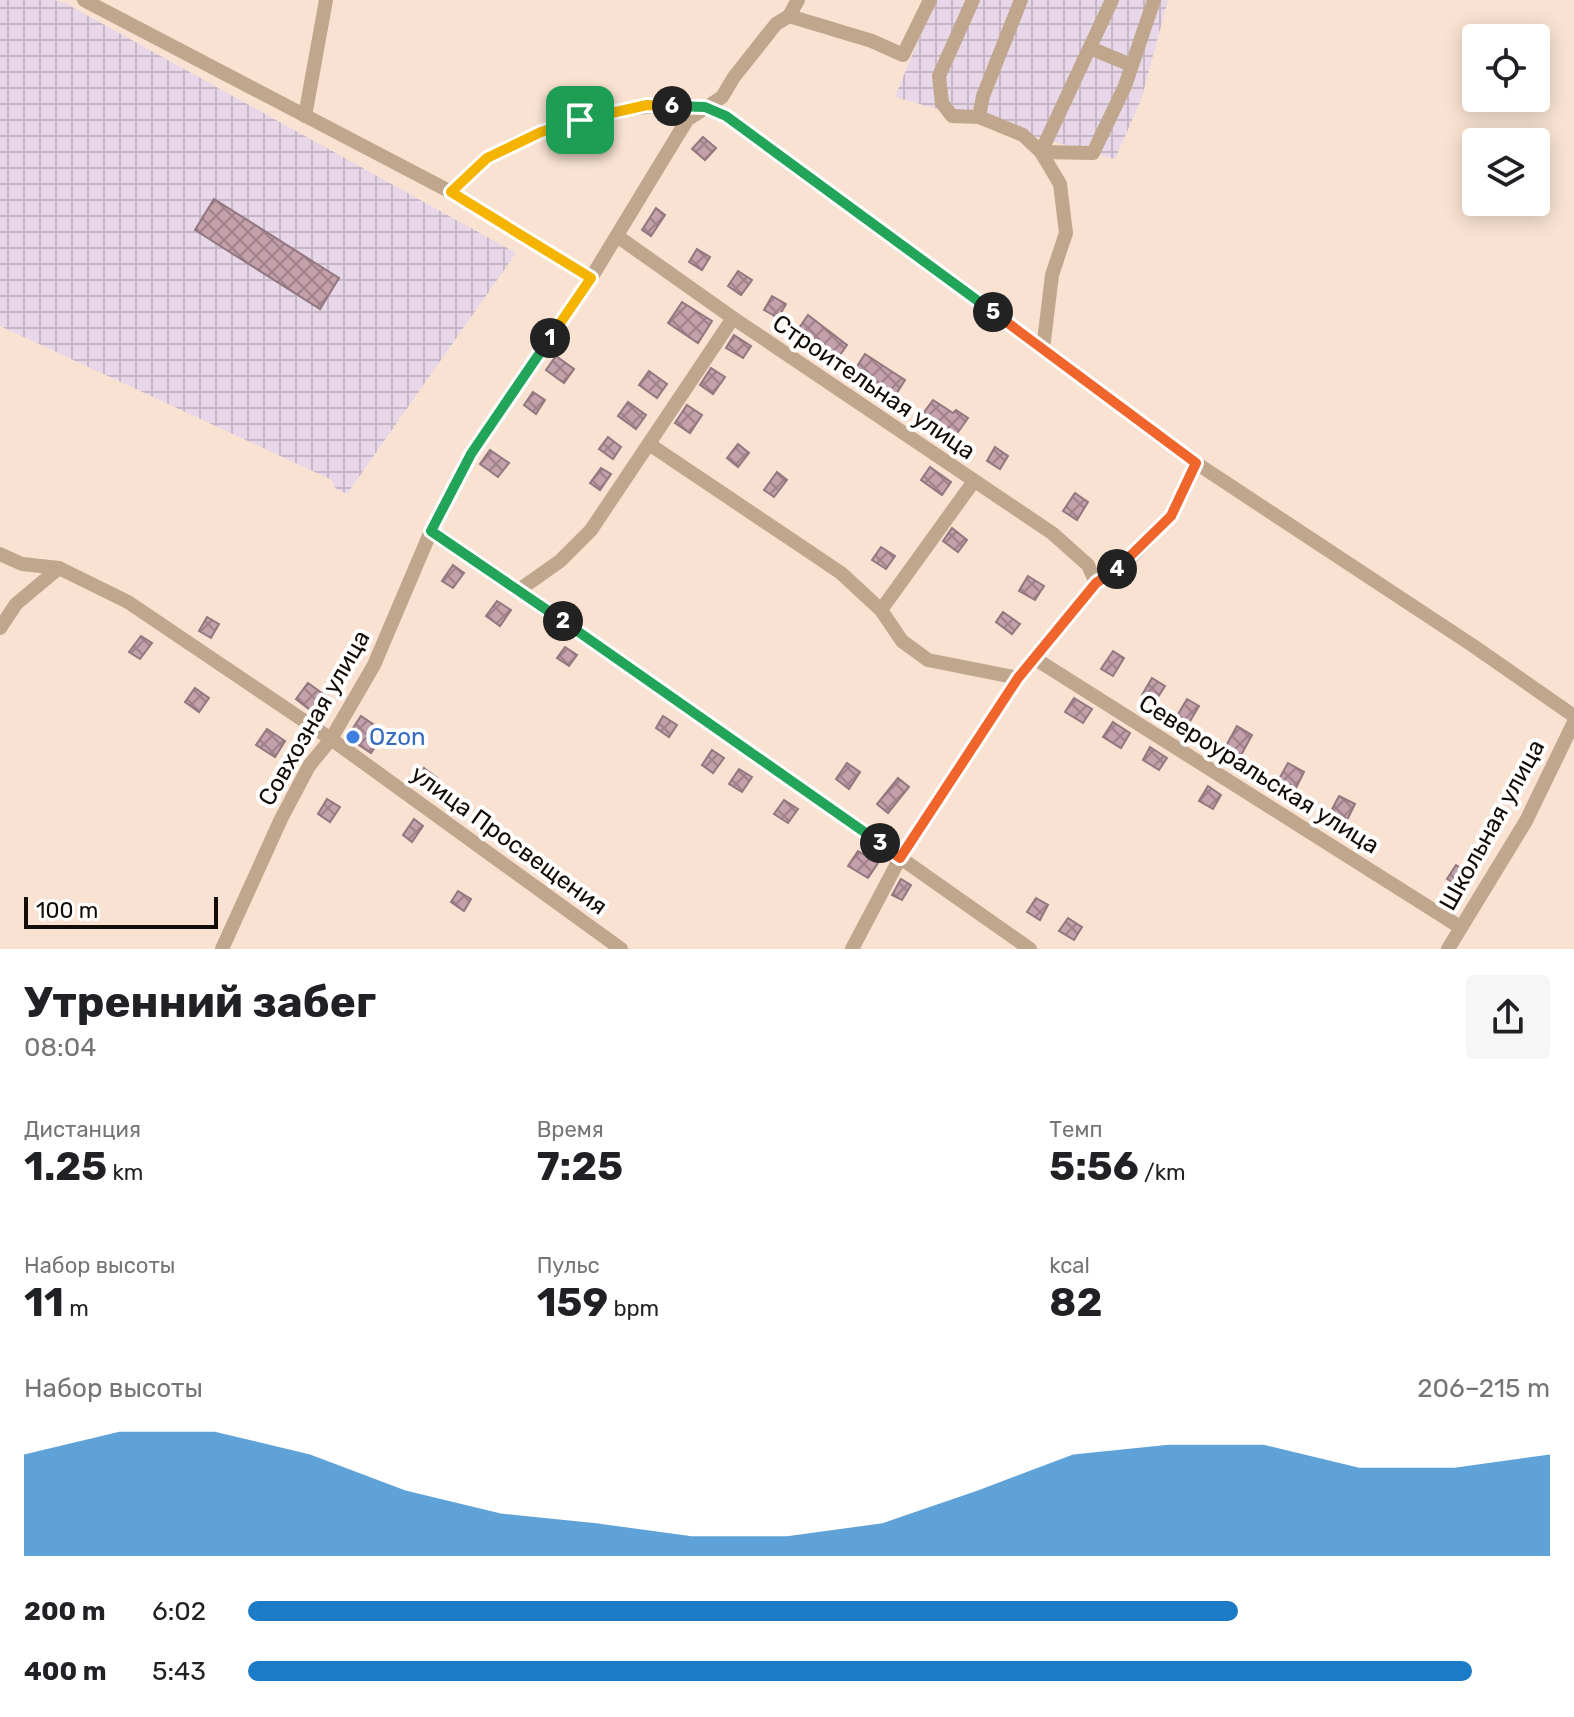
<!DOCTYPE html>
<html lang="ru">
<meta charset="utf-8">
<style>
body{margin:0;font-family:Rubik,sans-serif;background:#f6f6f6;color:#202124;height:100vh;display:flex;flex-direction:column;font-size:30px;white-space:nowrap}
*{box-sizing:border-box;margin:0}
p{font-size:26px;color:#757577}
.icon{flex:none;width:44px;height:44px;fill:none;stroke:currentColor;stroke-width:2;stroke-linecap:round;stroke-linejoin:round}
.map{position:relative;height:949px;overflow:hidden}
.details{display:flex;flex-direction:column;background:#fff;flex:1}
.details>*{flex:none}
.tools{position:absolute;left:1462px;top:24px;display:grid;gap:16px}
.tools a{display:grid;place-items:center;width:88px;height:88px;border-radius:8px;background:#fff;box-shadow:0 4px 20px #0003;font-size:40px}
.scale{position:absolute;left:24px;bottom:20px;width:194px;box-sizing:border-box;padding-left:8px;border:4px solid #140c07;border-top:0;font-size:22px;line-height:28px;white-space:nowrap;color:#140c07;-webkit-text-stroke:6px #fff;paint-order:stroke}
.pin{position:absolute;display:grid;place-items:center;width:68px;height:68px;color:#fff;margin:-34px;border-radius:16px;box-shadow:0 4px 12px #0006}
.km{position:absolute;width:40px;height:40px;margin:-20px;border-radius:50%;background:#222;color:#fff;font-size:22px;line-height:40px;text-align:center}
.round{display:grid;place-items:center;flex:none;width:84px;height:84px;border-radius:8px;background:#f6f6f6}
.headline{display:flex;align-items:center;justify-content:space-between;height:136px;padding:0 24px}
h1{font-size:44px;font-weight:700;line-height:60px}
.metrics{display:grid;grid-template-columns:repeat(3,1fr);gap:12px;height:136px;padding:8px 24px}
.metrics div{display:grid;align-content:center}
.metrics b{font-size:40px;font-weight:700}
.metrics small{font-size:22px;font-weight:400}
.metrics p{font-size:22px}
.chart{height:224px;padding:16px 24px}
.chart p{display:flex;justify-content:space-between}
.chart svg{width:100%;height:144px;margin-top:8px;fill:#1b7bc7;opacity:.7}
ul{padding:0 24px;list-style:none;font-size:26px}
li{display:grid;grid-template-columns:128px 96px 1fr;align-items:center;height:60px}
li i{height:20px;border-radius:10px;background:#1b7bc7}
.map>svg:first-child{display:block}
</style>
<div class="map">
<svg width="1574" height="949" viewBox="0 0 1574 949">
<defs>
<pattern id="industrial-grid" width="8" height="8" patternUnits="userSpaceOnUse" patternTransform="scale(2)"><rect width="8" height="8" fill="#e7d7e9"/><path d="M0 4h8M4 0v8" fill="none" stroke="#c5b7c6"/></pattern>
<pattern id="building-cross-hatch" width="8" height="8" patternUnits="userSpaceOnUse" patternTransform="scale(2)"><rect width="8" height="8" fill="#c4a0ab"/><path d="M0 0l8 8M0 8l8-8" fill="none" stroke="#9e8189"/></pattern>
</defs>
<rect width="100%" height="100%" fill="#f9e2d1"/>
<g fill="url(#industrial-grid)">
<polygon points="0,0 54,0 65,3 516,253 347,494 335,488 332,480 0,326"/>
<polygon points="935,0 1168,0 1141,100 1115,159 895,97"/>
</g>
<g fill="url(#building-cross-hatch)" stroke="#92777f" stroke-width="2">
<polygon points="703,137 716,148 705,160 692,149"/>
<polygon points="214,199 339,278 320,309 195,230"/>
<polygon points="656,208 665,215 651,236 642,230"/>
<polygon points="697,249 710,257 702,270 689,262"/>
<polygon points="738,271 752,280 741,295 728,286"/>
<polygon points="772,296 786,304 778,318 764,310"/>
<polygon points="682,302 712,321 698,343 668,323"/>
<polygon points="808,315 847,345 838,358 797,331"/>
<polygon points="734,335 751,346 743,358 726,348"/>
<polygon points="865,354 905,380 893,399 854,371"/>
<polygon points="556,356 574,369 564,383 546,370"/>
<polygon points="711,368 725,377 713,394 700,385"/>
<polygon points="649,371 667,384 657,398 639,385"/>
<polygon points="533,392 545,400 536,414 524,405"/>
<polygon points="933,400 953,413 956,410 968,418 956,435 922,415"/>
<polygon points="628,402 646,415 636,429 618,416"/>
<polygon points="687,405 702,415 690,433 675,423"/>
<polygon points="608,437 621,447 613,459 599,449"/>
<polygon points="738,444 749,453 738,467 727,458"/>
<polygon points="995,447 1008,456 1000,469 987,461"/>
<polygon points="490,450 509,463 498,477 480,464"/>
<polygon points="930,467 951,482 942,495 921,480"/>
<polygon points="601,468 611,474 600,490 590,483"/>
<polygon points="777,472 787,480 774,497 764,490"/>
<polygon points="1075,493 1088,502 1077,520 1063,511"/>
<polygon points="952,528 967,540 958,552 943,541"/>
<polygon points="881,547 895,556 886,569 872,560"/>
<polygon points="453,565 464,573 453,588 442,581"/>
<polygon points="1028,576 1044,586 1035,600 1019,591"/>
<polygon points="497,601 511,610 500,626 486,616"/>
<polygon points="1003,612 1020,624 1012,634 996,622"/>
<polygon points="207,617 219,624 211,638 199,631"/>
<polygon points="141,636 152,643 140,659 129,652"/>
<polygon points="565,647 577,655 569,666 557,658"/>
<polygon points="1113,651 1124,658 1113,676 1101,669"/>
<polygon points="1152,678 1165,686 1154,703 1142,695"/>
<polygon points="308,683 326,696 314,713 296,699"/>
<polygon points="195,688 209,698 199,712 185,702"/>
<polygon points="1074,698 1092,709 1083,723 1065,712"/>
<polygon points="1187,699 1199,706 1189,723 1177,716"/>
<polygon points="361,716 385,732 371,753 347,737"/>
<polygon points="663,716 677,725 669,737 656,728"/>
<polygon points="1113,722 1130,733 1121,748 1103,737"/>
<polygon points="1237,726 1252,735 1241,755 1226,746"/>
<polygon points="267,729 285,741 275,757 256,745"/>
<polygon points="1150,747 1167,758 1159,770 1143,760"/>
<polygon points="712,750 724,758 713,773 702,765"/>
<polygon points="847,763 860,772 849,789 836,779"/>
<polygon points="1288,763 1304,772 1296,788 1279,779"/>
<polygon points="424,768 437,778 427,791 414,781"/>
<polygon points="739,769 752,777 742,792 729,784"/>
<polygon points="898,778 909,787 888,813 877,804"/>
<polygon points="1208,786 1221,795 1213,809 1199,801"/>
<polygon points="1339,796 1355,804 1347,820 1331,811"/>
<polygon points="327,799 340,807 330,822 318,814"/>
<polygon points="784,800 798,809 788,823 774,814"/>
<polygon points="414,819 423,826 412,842 403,835"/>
<polygon points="858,851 878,863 868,878 848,866"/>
<polygon points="1456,865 1473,875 1465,889 1447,879"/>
<polygon points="901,879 911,885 902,900 892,895"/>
<polygon points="458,891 471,899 464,911 451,902"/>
<polygon points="1036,898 1048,905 1040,920 1027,912"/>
<polygon points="1068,918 1082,927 1074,940 1059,931"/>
</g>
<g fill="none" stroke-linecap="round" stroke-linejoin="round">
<g stroke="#c0a68c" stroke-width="14">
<polyline points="84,0 451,192 591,278"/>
<polyline points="973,0 939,76 942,103 952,116 979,117 1023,135 1041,152 1060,184 1066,233 1052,275 1043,349"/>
<polyline points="1112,0 1041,152 1093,153 1125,86 1154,0"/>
<polyline points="789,16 872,41 903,55 930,0"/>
<polyline points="1090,48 1131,65"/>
<polyline points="305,116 326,0"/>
<polyline points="979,117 983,96 1021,0"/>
<path d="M451,192C462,181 474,168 487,159C532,127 649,97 704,107C711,108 719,113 726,116L1196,463L1472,645L1574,716"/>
<polyline points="617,236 733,318 1052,533 1088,565 1096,583"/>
<polyline points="649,444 841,573 881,610 902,641 928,660 1018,678"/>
<polyline points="431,531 519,590 1030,949"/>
<polyline points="0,554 22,564 59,568 128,602 331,739 621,949"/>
<polyline points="519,590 560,561 591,530 733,318"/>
<polyline points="881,610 974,481"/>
<polyline points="0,628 16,604 59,568"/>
<polyline points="1034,658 1460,927"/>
<polyline points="222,949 281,819 309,766 331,739 374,665 431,531 471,454 591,278 687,120 722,97 734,77 776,24 789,16 798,0"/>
<polyline points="852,949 900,858 1018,678 1096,583 1125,564 1171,516 1196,463"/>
<polyline points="1448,949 1526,821 1574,722"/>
</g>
</g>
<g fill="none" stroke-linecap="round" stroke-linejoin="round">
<defs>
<polyline id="split-1" points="550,338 591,278 451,192 487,158 541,132 580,120"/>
<polyline id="split-2" points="550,338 471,454 431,531 563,621"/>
<polyline id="split-3" points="563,621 880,843"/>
<polyline id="split-4" points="880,843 900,858 1018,678 1096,583 1117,569"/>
<polyline id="split-5" points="993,312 1196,463 1171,516 1117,569"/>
<polyline id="split-6" points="672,106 705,107 726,116 993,312"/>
<polyline id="split-7" points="580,120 647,105 672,106"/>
</defs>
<use href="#split-1" stroke="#fff" stroke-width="16"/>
<use href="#split-2" stroke="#fff" stroke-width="16"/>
<use href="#split-3" stroke="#fff" stroke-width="16"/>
<use href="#split-4" stroke="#fff" stroke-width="16"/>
<use href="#split-5" stroke="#fff" stroke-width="16"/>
<use href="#split-6" stroke="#fff" stroke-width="16"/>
<use href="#split-7" stroke="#fff" stroke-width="16"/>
<use href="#split-1" stroke="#f5b400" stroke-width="10"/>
<use href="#split-2" stroke="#22a559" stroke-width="10"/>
<use href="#split-3" stroke="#22a559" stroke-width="10"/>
<use href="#split-4" stroke="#f0652b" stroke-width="10"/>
<use href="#split-5" stroke="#f0652b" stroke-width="10"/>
<use href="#split-6" stroke="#22a559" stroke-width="10"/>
<use href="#split-7" stroke="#f5b400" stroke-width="10"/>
</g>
<circle fill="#3f7fe0" stroke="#fff" stroke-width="3" cx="353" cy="737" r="8"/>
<g text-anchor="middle" stroke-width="8" stroke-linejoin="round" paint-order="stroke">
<g font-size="24" fill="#140c07" stroke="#fff">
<text transform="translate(874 387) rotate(34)" y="8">Строительная улица</text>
<text transform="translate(314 718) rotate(-60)" y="8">Совхозная улица</text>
<text transform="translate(1259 774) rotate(32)" y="8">Североуральская улица</text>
<text transform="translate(1492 825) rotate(-61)" y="8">Школьная улица</text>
<text transform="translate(509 840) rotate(36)" y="8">улица Просвещения</text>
</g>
<g font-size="24" fill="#366cbe" stroke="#fff" text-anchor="start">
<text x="369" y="745">Ozon</text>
</g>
</g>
</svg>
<div class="tools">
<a><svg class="icon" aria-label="locate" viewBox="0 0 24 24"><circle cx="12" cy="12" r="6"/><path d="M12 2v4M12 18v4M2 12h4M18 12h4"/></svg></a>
<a><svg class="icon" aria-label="layers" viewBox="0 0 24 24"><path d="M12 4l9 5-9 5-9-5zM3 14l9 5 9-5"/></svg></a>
</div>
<div class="scale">100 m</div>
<div class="pin" style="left:580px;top:120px;background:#1e9e55"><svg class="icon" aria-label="arrive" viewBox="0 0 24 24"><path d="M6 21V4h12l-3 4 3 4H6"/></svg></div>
<b class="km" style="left:550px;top:338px">1</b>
<b class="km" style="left:563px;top:621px">2</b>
<b class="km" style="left:880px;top:843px">3</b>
<b class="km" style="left:1117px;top:569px">4</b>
<b class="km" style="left:993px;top:312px">5</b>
<b class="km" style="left:672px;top:106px">6</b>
</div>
<section class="details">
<div class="headline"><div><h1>Утренний забег</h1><p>08:04</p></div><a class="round"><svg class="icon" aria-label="share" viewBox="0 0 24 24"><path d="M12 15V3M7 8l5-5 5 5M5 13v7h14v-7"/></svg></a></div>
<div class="metrics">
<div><p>Дистанция</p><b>1.25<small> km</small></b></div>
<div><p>Время</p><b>7:25</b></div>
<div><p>Темп</p><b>5:56<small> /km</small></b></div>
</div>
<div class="metrics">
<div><p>Набор высоты</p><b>11<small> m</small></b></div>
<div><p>Пульс</p><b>159<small> bpm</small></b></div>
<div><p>kcal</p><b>82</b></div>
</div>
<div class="chart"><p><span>Набор высоты</span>206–215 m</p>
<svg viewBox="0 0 160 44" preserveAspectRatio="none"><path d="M0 44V13L10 6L20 6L30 13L40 24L50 31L60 34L70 38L80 38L90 34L100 24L110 13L120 10L130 10L140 17L150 17L160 13V44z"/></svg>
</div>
<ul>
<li><b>200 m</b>6:02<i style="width:76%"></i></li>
<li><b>400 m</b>5:43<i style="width:94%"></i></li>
</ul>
</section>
